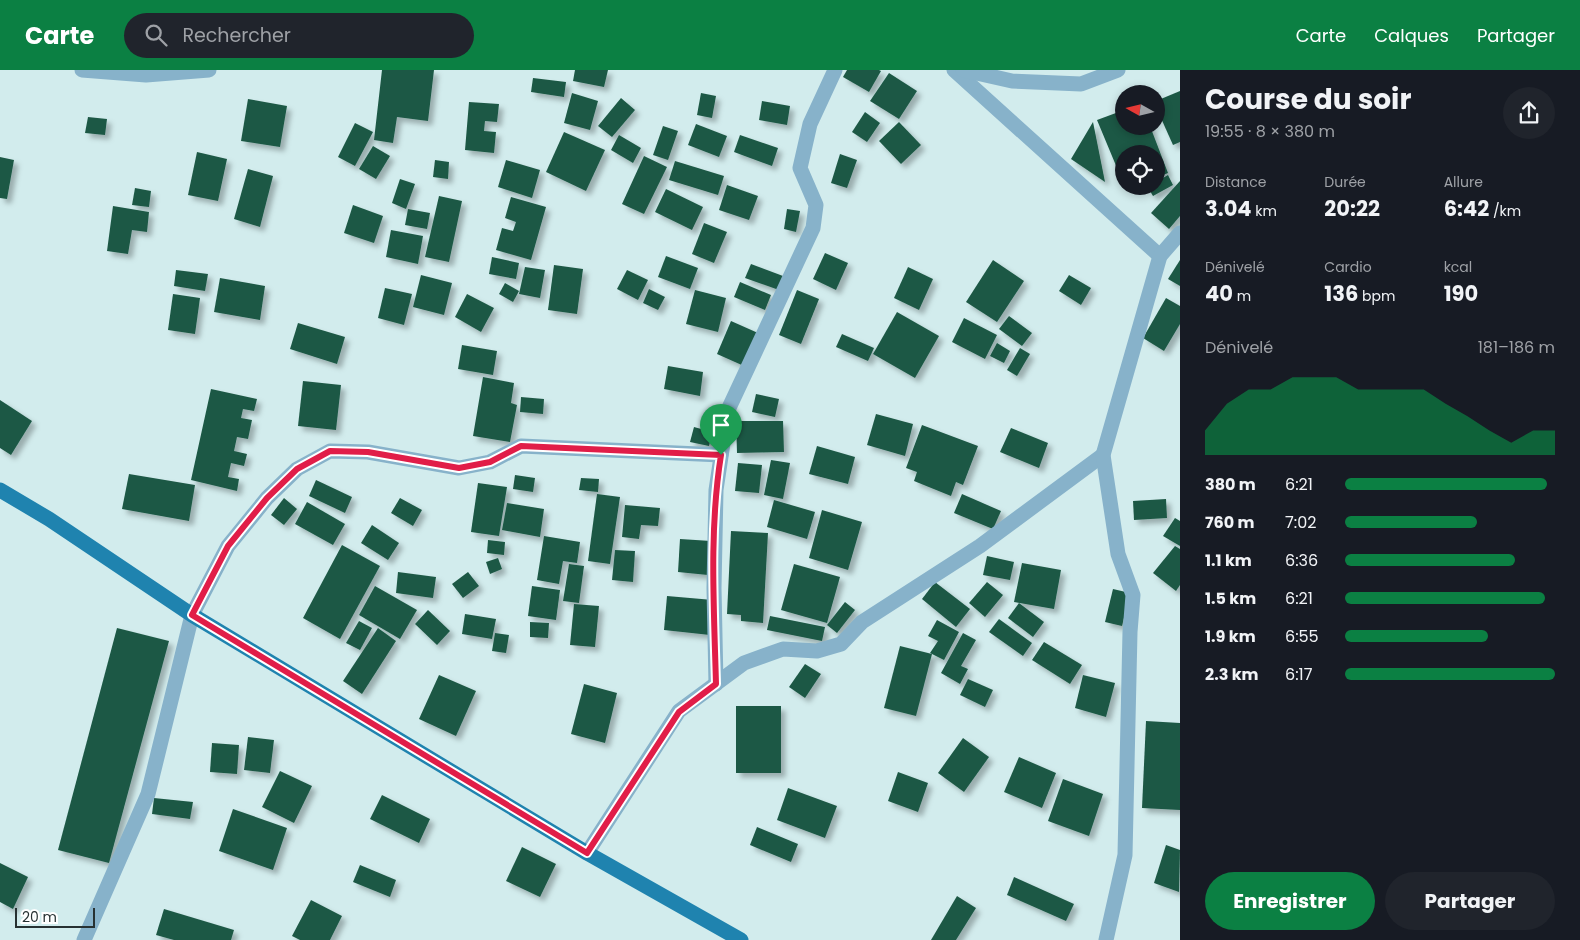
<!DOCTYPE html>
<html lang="fr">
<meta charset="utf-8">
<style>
body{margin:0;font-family:Poppins,sans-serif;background:#20242c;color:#f1f3f6;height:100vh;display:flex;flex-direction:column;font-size:19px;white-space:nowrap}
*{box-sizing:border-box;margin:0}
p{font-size:16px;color:#9ea1a6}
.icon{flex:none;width:28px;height:28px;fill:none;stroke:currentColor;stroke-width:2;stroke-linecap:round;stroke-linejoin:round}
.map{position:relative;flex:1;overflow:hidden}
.panel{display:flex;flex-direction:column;background:#171b24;width:400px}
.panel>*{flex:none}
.needle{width:32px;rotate:278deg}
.tools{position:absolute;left:1115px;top:15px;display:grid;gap:10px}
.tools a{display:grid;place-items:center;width:50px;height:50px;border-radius:50%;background:#171b24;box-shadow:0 2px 8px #0003;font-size:25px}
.scale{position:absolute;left:15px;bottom:12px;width:80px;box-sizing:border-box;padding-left:5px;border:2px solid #273132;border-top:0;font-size:14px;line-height:18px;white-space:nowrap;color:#273132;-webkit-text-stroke:4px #fff;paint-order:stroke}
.pin{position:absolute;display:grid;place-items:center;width:42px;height:42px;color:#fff;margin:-51px -21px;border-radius:50% 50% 50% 0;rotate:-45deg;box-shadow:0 0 5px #0007}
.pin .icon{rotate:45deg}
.round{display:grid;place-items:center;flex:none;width:52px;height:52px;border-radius:26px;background:#20242c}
.headline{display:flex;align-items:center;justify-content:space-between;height:85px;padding:0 25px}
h1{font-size:28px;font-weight:700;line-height:38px}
.stats{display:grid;grid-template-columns:repeat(3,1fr);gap:8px;height:85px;padding:5px 25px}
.stats div{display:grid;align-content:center}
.stats b{font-size:21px;font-weight:700}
.stats small{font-size:14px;font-weight:400}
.stats p{font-size:14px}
.chart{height:140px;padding:10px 25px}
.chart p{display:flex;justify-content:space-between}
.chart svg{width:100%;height:90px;margin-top:5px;fill:#0b8043;opacity:.7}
.action{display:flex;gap:10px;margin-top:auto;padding:10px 25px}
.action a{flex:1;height:58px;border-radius:30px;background:#0b8043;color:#fff;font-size:20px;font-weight:700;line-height:58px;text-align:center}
.action a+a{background:#20242c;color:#f1f3f6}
ul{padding:0 25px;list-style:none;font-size:16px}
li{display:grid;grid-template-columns:80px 60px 1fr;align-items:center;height:38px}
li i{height:12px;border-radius:6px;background:#0b8043}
header{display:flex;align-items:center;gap:30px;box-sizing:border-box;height:70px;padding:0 25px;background:#0b8043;color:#fff}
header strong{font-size:24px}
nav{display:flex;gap:28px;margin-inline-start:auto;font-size:18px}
.search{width:350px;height:45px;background:#20242c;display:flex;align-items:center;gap:12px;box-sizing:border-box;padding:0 18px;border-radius:28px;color:#9ea1a6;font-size:19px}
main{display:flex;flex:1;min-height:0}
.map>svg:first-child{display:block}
</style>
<header>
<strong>Carte</strong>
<div class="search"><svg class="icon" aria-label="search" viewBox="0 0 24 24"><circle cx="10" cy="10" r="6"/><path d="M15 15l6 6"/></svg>Rechercher</div>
<nav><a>Carte</a><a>Calques</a><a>Partager</a></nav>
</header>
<main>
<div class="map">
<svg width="1180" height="870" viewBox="0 0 1180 870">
<defs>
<filter id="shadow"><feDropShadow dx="4.5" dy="4.5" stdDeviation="2.5" flood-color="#0004"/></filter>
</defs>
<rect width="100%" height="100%" fill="#d2eced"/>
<g fill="#1d5845" filter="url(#shadow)">
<polygon points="382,0 434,0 428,51 397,47 393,73 374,70"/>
<polygon points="575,0 608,0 604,17 573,11"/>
<polygon points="847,0 879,0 881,1 869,22 843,7"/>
<polygon points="889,3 917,21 899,49 870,31"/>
<polygon points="533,8 566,12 564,27 531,22"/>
<polygon points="1180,21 1180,72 1173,75 1156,37 1156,31"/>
<polygon points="572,23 598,31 590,60 564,53"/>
<polygon points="701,23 716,26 712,48 697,45"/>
<polygon points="621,28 635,40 612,67 598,56"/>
<polygon points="248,29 287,36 280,77 241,71"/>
<polygon points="762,31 790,36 787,55 759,50"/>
<polygon points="469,32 499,34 497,52 485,51 484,61 496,62 494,83 465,80"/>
<polygon points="1124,40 1124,56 1150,56 1168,103 1156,108 1156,84 1124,84 1124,110 1122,110 1097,50"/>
<polygon points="865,42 880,53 867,72 852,62"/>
<polygon points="88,47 107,49 105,65 85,63"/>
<polygon points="899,52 921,75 901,94 879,71"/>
<polygon points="1093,52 1105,112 1071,89"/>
<polygon points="355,53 373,62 355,96 338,87"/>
<polygon points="696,54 727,66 719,87 688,75"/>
<polygon points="663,56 678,61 668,90 653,85"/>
<polygon points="564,62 605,80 586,121 546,102"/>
<polygon points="619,65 641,78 633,93 611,80"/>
<polygon points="740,65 778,78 772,96 734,82"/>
<polygon points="373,76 390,86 376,109 359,99"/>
<polygon points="197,82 227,89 218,131 188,125"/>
<polygon points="840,84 857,90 847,118 831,113"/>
<polygon points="644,86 667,97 644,144 622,134"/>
<polygon points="0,87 14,90 7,129 0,128"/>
<polygon points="435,90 449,92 448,109 433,107"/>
<polygon points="506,90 540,100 532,128 498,117"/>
<polygon points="675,91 724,106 718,125 669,110"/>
<polygon points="248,99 273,106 260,157 234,149"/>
<polygon points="1168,105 1173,115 1153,126 1147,116 1156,116 1156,112"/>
<polygon points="400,109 415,114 406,139 392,133"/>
<polygon points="1180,111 1180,146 1169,159 1151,143"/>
<polygon points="727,115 758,126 749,150 719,140"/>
<polygon points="135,118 151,121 149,137 132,135"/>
<polygon points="666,119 703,137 692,160 655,142"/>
<polygon points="439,126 462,131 449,192 425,187"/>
<polygon points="511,127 546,137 531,190 496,180 502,158 513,161 516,152 505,148"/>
<polygon points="353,135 383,146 374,173 344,163"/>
<polygon points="113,136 149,142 147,162 132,160 128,184 107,181"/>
<polygon points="408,139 430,143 427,159 405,155"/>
<polygon points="787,139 800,141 796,162 784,159"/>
<polygon points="704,153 727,162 714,193 692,184"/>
<polygon points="391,160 423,166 418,194 386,187"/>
<polygon points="825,183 848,193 836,220 813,209"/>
<polygon points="666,186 698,198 690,219 658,207"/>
<polygon points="492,187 519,193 516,209 489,204"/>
<polygon points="993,190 1024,211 997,252 966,232"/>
<polygon points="1180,190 1180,216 1168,209"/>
<polygon points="751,194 783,206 779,220 745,208"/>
<polygon points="554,195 583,199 577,244 548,240"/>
<polygon points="525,197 545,200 540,228 519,224"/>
<polygon points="908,197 933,209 919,240 894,228"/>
<polygon points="176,200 208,204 205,221 174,216"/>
<polygon points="627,200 648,210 638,230 617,219"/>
<polygon points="421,205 452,213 444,245 413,237"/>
<polygon points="1069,205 1091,218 1081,235 1059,221"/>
<polygon points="220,208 265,216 260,250 214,242"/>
<polygon points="740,212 771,225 765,240 734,227"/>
<polygon points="505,213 519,221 513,232 499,224"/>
<polygon points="385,218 412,224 404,255 378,248"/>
<polygon points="649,219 665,227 658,240 643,233"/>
<polygon points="695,220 726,228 718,262 686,254"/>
<polygon points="797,220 819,229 801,274 779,265"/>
<polygon points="173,224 200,228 195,264 168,260"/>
<polygon points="467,224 494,238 481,262 455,247"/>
<polygon points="1166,228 1180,236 1180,254 1164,281 1143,268"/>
<polygon points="897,242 939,266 915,308 873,284"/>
<polygon points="1009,246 1032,263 1022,276 999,259"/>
<polygon points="964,248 997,265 985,289 952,272"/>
<polygon points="731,251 758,263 744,296 717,284"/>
<polygon points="298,253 345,267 337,294 290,279"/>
<polygon points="842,264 874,278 868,291 836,277"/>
<polygon points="997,273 1010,281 1004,293 990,286"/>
<polygon points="462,275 497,281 493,305 458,299"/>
<polygon points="1020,278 1030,284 1017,306 1007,300"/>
<polygon points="668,296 703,302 700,326 664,319"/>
<polygon points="483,307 514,313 511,333 517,335 510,372 473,366"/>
<polygon points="303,311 341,315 336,360 298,356"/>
<polygon points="211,319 257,329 254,341 243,339 241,348 252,350 248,369 237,367 234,381 247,384 244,396 231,393 228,407 239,409 237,421 191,410"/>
<polygon points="756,324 779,329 775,347 752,342"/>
<polygon points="521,327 544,329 543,344 520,342"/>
<polygon points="0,330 32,351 11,385 0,378"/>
<polygon points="876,344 913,354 905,386 867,375"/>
<polygon points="736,351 783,351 784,382 737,383"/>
<polygon points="922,355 978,376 963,415 956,412 951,426 914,411 917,402 906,398"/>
<polygon points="694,357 712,362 709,376 690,372"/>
<polygon points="1011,358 1048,373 1039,398 1000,382"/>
<polygon points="817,376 855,387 848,414 809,404"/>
<polygon points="771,390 790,393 783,429 764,425"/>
<polygon points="738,393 762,395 759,423 735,421"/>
<polygon points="129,404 195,415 189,451 122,439"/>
<polygon points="515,405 535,408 533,422 513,419"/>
<polygon points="581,408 599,409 598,422 579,420"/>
<polygon points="316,410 352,427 345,443 309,426"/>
<polygon points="478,413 507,417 499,466 471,462"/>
<polygon points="597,424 620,427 610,494 588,491"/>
<polygon points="962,424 1001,441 993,459 954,443"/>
<polygon points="284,428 297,439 284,455 271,445"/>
<polygon points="400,428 422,440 413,456 391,443"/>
<polygon points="1166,429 1167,448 1134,450 1133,431"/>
<polygon points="774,430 815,442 807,469 767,457"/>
<polygon points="307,432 345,454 333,475 295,454"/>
<polygon points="507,433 544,439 540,467 502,460"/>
<polygon points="625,435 660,438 658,456 641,455 639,469 622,467"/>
<polygon points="822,440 862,452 848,500 809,488"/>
<polygon points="1175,448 1180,451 1180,476 1163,466"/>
<polygon points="372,455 399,473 388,490 361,473"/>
<polygon points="731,461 768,463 763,553 741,551 741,545 727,544"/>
<polygon points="544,466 580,472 577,493 563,491 559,514 537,510"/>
<polygon points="680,469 711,471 708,505 678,502"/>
<polygon points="488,470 505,472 504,485 487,483"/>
<polygon points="342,475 380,496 340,569 303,548"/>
<polygon points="1175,476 1180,479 1180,515 1176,521 1153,503"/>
<polygon points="615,480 635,481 633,512 612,510"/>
<polygon points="987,486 1014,492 1010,510 983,505"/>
<polygon points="498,488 502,499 490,504 486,492"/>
<polygon points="1022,493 1061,500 1054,539 1014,532"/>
<polygon points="569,494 584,496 579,533 563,531"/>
<polygon points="794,494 840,507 827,553 781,540"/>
<polygon points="398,502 436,507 433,528 396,523"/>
<polygon points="468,502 479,516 463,528 452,514"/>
<polygon points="935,512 970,539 956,557 922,529"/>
<polygon points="987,512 1003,525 985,547 969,533"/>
<polygon points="375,516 417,540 400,569 359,545"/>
<polygon points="532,516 560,520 556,550 528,546"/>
<polygon points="1113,519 1130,523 1122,556 1105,552"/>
<polygon points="667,526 713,530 710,565 664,560"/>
<polygon points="845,532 855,540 837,563 827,555"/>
<polygon points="1019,533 1044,552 1033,567 1008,548"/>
<polygon points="574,534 599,536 595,577 570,575"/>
<polygon points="428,540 450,561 437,575 415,554"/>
<polygon points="465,544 496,549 492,569 462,564"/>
<polygon points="770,546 825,557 822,571 767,560"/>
<polygon points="999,549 1032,573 1023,586 989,562"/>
<polygon points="937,550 959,562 944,590 930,583 938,571 928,566"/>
<polygon points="359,551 372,558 360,580 346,573"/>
<polygon points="530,552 549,553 548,568 530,567"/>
<polygon points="117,558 169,571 109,793 58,780"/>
<polygon points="378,558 396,571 362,624 343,611"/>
<polygon points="495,563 509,565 506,583 492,581"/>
<polygon points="963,563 976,570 961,596 968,599 960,614 941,603"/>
<polygon points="1044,572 1082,595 1070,614 1032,590"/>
<polygon points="900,576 932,584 916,646 884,638"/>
<polygon points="805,594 821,604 805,628 789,617"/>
<polygon points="439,605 476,621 456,666 419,649"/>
<polygon points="1083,605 1115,613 1106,647 1075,638"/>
<polygon points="968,609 993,620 985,637 960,625"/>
<polygon points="584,614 617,623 605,673 571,664"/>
<rect x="736" y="636" width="45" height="67"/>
<polygon points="1146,651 1180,653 1180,740 1142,738"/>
<polygon points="248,667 274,670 270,703 244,700"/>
<polygon points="963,668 989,687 964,722 938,703"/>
<polygon points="212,673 239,675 237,704 210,702"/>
<polygon points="1019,687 1056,703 1042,738 1004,722"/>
<polygon points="280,701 312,716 294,753 262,737"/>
<polygon points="898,702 928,713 918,742 888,731"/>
<polygon points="1063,709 1103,724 1089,766 1048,751"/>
<polygon points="788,718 837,736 825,768 777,750"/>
<polygon points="382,725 430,749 419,773 370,749"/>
<polygon points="154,728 193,732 190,749 152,744"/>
<polygon points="233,739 287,758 273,800 219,781"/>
<polygon points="757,757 798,774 791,792 750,775"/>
<polygon points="1166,775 1180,780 1179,822 1154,813"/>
<polygon points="522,777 556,794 540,827 506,811"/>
<polygon points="0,793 28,807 13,839 0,832"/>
<polygon points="360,795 396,810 390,827 353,812"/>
<polygon points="1014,807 1074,834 1066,851 1007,825"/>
<polygon points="957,826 976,838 956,870 931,870"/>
<polygon points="311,830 342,846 330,870 300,870 292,866"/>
<polygon points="164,839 234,860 231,870 174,870 156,865"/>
</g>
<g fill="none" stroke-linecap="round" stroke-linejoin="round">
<g stroke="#87b2ca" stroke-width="15">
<polyline points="82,0 146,5 209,0"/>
<polyline points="954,0 1160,186"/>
<polyline points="963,0 1012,11 1081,14 1118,0"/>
<polyline points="716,614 714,518 716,420 728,340 813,158 816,135 800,98 810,54 835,0"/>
<polyline points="587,783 679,641 744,593 783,579 817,581 841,574 862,552 980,476 1103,385"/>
<polyline points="84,870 148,724 192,545 228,476 267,428 297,399 330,381 368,382 459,398 490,392 521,376 721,385"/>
<polyline points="1106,870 1125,785 1130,562 1133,525 1118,484 1103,385 1160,186 1180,163"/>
</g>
<polyline stroke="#1f83af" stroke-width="15" points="0,420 49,449 192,545 587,783 741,870"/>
</g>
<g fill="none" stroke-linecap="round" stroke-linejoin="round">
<defs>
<path id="route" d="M521,376L721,385C709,460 714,538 716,614L679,642L587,783L192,545L228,476L267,428L297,399L330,381L368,382L459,398L490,392Z"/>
</defs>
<use href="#route" stroke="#fff" stroke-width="10"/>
<use href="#route" stroke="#e11d48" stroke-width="6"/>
</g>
</svg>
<div class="tools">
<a><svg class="needle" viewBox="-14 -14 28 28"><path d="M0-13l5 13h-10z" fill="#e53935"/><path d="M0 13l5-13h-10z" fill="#9ea1a6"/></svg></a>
<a><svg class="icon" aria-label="locate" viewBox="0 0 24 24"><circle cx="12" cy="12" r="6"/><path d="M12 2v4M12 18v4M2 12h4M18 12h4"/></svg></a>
</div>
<div class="scale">20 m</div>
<div class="pin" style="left:721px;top:385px;background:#1e9e55"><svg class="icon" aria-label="arrive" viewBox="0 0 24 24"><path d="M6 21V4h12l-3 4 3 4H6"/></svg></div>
</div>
<section class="panel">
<div class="headline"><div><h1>Course du soir</h1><p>19:55 · 8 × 380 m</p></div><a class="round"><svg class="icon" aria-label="share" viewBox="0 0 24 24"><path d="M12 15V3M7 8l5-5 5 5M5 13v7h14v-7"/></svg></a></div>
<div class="stats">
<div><p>Distance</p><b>3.04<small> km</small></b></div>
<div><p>Durée</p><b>20:22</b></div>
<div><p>Allure</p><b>6:42<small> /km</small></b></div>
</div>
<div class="stats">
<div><p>Dénivelé</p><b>40<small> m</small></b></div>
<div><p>Cardio</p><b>136<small> bpm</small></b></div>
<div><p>kcal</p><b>190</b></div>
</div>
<div class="chart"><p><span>Dénivelé</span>181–186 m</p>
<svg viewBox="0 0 160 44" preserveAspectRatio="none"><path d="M0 44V32L10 19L20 12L30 12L40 6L50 6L60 6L70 12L80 12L90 12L100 12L110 19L120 25L130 32L140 38L150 32L160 32V44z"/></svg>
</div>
<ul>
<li><b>380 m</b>6:21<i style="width:96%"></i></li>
<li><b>760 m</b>7:02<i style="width:63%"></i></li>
<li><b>1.1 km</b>6:36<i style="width:81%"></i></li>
<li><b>1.5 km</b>6:21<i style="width:95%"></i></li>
<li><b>1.9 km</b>6:55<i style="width:68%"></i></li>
<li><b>2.3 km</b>6:17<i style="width:100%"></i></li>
</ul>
<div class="action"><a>Enregistrer</a><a>Partager</a></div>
</section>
</main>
